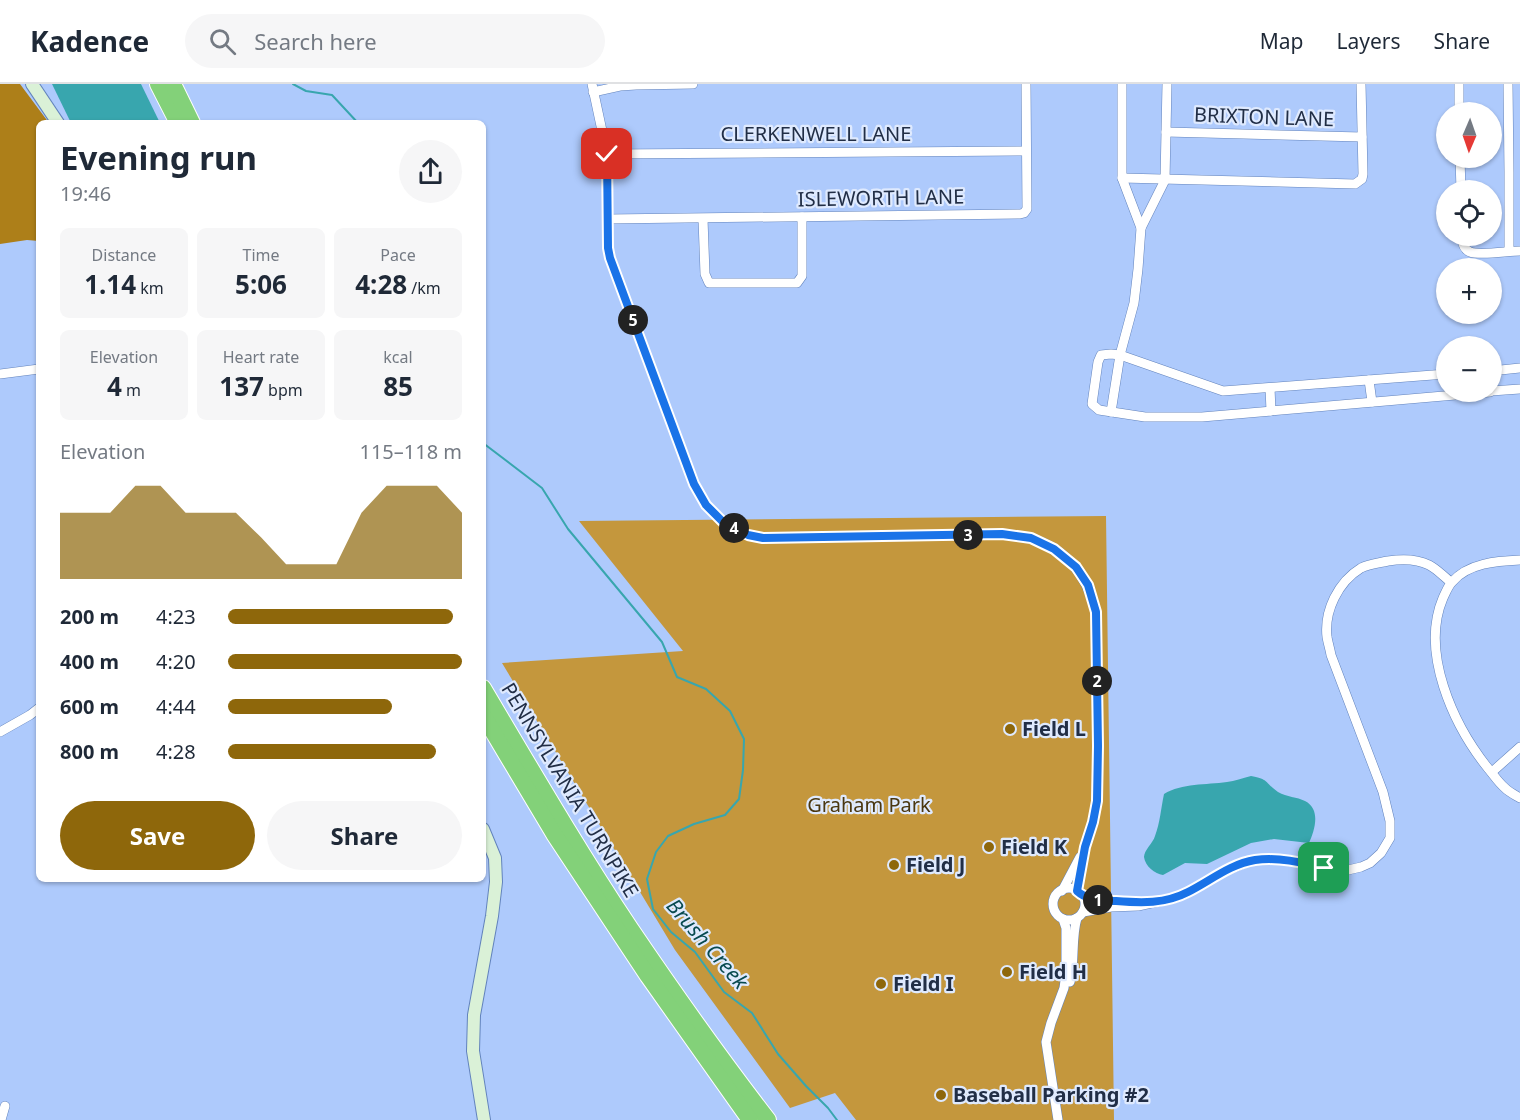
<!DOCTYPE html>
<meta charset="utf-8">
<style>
body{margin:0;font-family:"Noto Sans",sans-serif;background:#f6f6f7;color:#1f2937;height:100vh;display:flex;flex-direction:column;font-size:22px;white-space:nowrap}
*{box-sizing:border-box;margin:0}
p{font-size:20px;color:#747a83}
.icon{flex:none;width:33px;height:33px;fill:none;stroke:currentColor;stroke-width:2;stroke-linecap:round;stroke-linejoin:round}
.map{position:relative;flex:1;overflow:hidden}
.sheet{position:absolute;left:36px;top:36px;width:450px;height:762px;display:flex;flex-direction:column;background:#fff;border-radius:9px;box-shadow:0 2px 4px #0004}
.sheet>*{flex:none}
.needle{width:39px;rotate:182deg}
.controls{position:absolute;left:1436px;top:18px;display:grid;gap:12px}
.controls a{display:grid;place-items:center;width:66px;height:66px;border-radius:50%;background:#fff;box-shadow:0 2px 4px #0004;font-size:30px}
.pin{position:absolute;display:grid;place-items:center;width:51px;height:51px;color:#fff;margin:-26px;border-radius:12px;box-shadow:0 3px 9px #0006}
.km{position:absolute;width:30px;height:30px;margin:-15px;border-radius:50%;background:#222;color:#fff;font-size:16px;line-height:30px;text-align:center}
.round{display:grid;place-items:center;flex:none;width:63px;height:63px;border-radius:32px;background:#f6f6f7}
.head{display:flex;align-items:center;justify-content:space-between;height:102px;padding:0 24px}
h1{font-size:33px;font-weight:700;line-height:45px}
.figures{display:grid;grid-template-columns:repeat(3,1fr);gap:9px;height:102px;padding:6px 24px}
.figures div{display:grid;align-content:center;border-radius:9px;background:#f6f6f7;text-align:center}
.figures b{font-size:26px;font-weight:700}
.figures small{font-size:16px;font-weight:400}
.figures p{font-size:16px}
.chart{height:168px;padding:12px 24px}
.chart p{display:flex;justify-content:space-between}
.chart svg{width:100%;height:108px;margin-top:6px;fill:#8e670b;opacity:.7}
.button{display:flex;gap:12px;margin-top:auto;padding:12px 24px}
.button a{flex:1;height:69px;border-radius:36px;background:#8e670b;color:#fff;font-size:24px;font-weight:700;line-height:69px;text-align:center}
.button a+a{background:#f6f6f7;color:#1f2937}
ul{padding:0 24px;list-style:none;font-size:20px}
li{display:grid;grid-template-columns:96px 72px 1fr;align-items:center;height:45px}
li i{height:15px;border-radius:8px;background:#8e670b}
header{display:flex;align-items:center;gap:36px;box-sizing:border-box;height:84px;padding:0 30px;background:#fff;border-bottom:2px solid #e0e1e3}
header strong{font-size:28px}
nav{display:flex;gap:33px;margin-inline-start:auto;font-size:21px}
.search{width:420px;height:54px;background:#f6f6f7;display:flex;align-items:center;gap:15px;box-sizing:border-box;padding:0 21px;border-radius:33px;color:#747a83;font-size:22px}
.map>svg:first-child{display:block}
</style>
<header>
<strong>Kadence</strong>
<div class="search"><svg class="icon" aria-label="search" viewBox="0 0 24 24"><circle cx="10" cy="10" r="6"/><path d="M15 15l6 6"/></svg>Search here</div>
<nav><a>Map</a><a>Layers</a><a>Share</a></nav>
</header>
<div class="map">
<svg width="1520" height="1036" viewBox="0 0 1520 1036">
<rect width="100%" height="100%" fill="#aecafc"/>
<polygon fill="#c4973d" points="1106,432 1114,1036 856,1036 835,1009 790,1024 675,866 502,579 683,567 579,437"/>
<polygon fill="#ad7f19" points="0,0 20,0 49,39 39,39 39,157 27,156 0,160"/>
<g fill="#38a6ae">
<polygon points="52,0 141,0 160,39 71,39"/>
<path d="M1251,692C1269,695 1265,699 1278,708C1287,713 1297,713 1305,717C1321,725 1315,746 1309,759L1274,755L1251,759L1207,780L1185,779L1163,791C1155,790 1145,782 1144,773C1144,766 1153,759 1155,752C1160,739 1161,724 1164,710C1182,699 1206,701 1227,698C1235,697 1242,694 1251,692Z"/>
</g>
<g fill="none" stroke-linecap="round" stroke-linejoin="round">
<g stroke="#38a6ae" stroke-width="2">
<polyline points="293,0 306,7 332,11 358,39"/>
<polyline points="483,359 542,404 568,445 662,558 677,593 706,605 730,627 744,655 743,686 739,715 725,731 694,740 668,752 656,768 647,795 653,825 671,848 695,868 724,908 752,929 778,970 806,1002 828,1024 837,1036"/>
</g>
<defs>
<g id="street">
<path d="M592,0L607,70L608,164L610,174L694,400L706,421L725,439L748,451L763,454L1002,450C1011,451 1021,452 1030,454C1067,464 1087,493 1096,528L1098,700L1097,717L1093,738L1085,763L1077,807"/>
<polyline points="1459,0 1459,28"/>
<polyline points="1508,0 1509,88 1509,167"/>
<polyline points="593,8 620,2 636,1 693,0"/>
<polyline points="1166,48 1362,53"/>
<polyline points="607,70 1026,67"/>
<polyline points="1460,74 1461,106"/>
<polyline points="1122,94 1355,100 1362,95 1363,90 1361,0"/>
<polyline points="608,135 1020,130 1024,129 1027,125 1026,0"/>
<polyline points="703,135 705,190 709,199 797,199 802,192 802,133"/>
<polyline points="1141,144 1165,96 1167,0"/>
<path d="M1462,152C1462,158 1463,165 1470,168C1480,172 1508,167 1520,167"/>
<polyline points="1491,287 1520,284"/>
<polyline points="0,290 39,285"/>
<polyline points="1446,290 1223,307 1120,271 1111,270 1101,271 1098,278 1092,320 1099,326 1145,333 1202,333 1490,308"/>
<polyline points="1369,296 1372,318"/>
<polyline points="1270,304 1271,327"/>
<polyline points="1491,307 1520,305"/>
<polyline points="1111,328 1120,271 1134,219 1138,185 1141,144 1122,94 1122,0"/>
<path d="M1520,476C1497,477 1468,479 1452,498C1448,502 1446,508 1443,514C1420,568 1453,640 1487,683C1493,690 1498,698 1505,704C1509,708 1515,711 1520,714"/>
<polyline points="0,648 30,631 39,624"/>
<polyline points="1492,688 1520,663"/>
<circle cx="1069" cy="820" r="16"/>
<polyline points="1062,807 1080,773"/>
<polyline points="1082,812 1101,816 1121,817"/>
<path d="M1083,828L1111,823L1138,822L1174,814L1187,809L1222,788L1252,776L1268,775L1296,777L1324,784L1348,786L1361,783L1370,779L1381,769L1390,754V737L1383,708L1331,571C1330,565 1328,559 1327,553C1324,527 1338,498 1361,484C1368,480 1379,479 1388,477C1401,475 1417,475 1429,481C1437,485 1444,493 1451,498"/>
<path d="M1070,898C1075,877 1071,854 1077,834"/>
<polyline points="1,1036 5,1022"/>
<polyline points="1058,1036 1046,958 1051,939 1064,904 1066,889 1066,844 1063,835"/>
</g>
<g id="secondary">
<polyline points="32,0 58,39"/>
<polyline points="483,745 495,774 496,798 492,832 474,931 473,967 484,1036"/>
</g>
<g id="highway">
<polyline points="158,0 178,39"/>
<polyline points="173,0 192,39"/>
<path d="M483,604C531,685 578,766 630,844C674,909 720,974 768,1036"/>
<polyline points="483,631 554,750 648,892 750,1036"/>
</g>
</defs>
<use href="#street" stroke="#6283bc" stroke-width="10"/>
<use href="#secondary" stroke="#6283bc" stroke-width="14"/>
<use href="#highway" stroke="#fff" stroke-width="18"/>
<use href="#street" stroke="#fff" stroke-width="9"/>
<use href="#secondary" stroke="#daf1d7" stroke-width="12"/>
<use href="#highway" stroke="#83d179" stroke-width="16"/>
</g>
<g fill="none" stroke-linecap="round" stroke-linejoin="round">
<defs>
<path id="route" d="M607,70L608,164L610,174L694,400L706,421L724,439L748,451L763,454L1002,450L1031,454L1054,465L1076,483L1088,501L1096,528L1098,662L1097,717L1093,738L1085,763L1077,807C1088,817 1100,816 1116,817C1141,819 1165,820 1188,808C1210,797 1230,780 1255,776C1278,773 1301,778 1324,784"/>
</defs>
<use href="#route" stroke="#fff" stroke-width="12"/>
<use href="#route" stroke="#1a73e8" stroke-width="8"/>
</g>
<g fill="#8e670b" stroke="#dfeafe" stroke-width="2">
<circle cx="1010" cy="645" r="6"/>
<circle cx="989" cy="763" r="6"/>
<circle cx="894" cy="781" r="6"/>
<circle cx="1007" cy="888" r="6"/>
<circle cx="881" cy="900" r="6"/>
<circle cx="941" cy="1011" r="6"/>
</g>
<g text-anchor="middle" stroke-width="4.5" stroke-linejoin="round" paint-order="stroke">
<g font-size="20" fill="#212e46" stroke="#dfeafe">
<text transform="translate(1264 33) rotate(2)" y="7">BRIXTON LANE</text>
<text x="816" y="57">CLERKENWELL LANE</text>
<text transform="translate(881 114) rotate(-1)" y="7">ISLEWORTH LANE</text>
<text transform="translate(570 706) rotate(59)" y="7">PENNSYLVANIA TURNPIKE</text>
</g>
<g font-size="20" font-weight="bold" fill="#212e46" stroke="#dfeafe" text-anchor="start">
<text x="1022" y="652">Field L</text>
<text x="1001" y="770">Field K</text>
<text x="906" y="788">Field J</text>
<text x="1019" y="895">Field H</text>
<text x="893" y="907">Field I</text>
<text x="953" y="1018">Baseball Parking #2</text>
</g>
<g font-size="20" fill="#4a3710" stroke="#dfeafe">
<text x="869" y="728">Graham Park</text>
</g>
<g font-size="21" font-style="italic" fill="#084a4f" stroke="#dfeafe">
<text transform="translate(707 860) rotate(49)" y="7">Brush Creek</text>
</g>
</g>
</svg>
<div class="controls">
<a><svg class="needle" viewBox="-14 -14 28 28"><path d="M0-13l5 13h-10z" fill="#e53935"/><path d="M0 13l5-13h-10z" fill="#747a83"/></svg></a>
<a><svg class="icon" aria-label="locate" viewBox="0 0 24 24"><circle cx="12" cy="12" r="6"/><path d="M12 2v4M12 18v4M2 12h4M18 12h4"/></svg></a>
<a>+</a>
<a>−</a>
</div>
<div class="pin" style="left:1324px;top:784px;background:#1e9e55"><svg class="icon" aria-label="arrive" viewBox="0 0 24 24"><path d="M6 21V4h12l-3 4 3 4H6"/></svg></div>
<div class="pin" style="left:607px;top:70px;background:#d93025"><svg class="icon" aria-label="check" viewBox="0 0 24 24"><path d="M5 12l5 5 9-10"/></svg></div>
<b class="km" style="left:1098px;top:816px">1</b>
<b class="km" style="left:1097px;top:597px">2</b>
<b class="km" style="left:968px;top:451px">3</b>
<b class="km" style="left:734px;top:444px">4</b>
<b class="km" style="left:633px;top:236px">5</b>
<section class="sheet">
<div class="head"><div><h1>Evening run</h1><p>19:46</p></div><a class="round"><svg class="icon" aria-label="share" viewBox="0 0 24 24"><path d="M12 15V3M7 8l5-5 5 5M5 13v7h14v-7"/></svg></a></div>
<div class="figures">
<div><p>Distance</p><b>1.14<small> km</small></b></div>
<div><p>Time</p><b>5:06</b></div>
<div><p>Pace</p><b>4:28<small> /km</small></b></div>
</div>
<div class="figures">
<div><p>Elevation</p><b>4<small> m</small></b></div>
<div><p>Heart rate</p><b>137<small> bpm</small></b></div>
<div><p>kcal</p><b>85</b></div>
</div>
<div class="chart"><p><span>Elevation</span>115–118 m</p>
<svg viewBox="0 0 160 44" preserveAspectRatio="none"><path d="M0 44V17L10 17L20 17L30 6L40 6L50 17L60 17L70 17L80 27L90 38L100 38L110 38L120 17L130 6L140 6L150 6L160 17V44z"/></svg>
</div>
<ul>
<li><b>200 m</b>4:23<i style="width:96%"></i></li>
<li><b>400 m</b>4:20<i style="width:100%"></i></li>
<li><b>600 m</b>4:44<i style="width:70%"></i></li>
<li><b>800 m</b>4:28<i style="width:89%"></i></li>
</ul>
<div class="button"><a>Save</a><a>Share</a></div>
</section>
</div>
